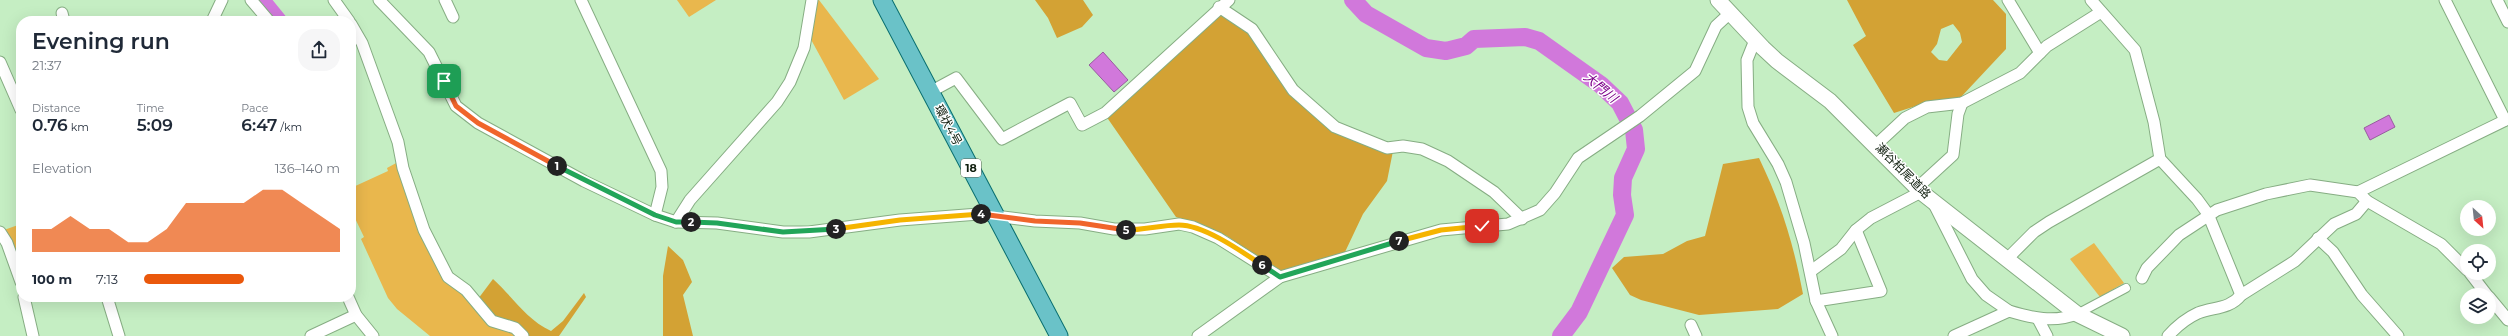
<!DOCTYPE html>
<meta charset="utf-8">
<style>
body{margin:0;font-family:Montserrat,"Noto Sans JP",sans-serif;background:#f6f6f7;color:#1f2937;height:100vh;display:flex;flex-direction:column;font-size:15px;white-space:nowrap}
*{box-sizing:border-box;margin:0}
p{font-size:13px;color:#747a83}
.icon{flex:none;width:22px;height:22px;fill:none;stroke:currentColor;stroke-width:2;stroke-linecap:round;stroke-linejoin:round}
.map{position:relative;flex:1;overflow:hidden}
.details{position:absolute;left:16px;top:16px;width:340px;height:286px;display:flex;flex-direction:column;background:#fff;border-radius:16px;box-shadow:0 4px 16px #0002}
.details>*{flex:none}
.needle{width:26px;rotate:153deg}
.tools{position:absolute;left:2460px;top:200px;display:grid;gap:8px}
.tools a{display:grid;place-items:center;width:36px;height:36px;border-radius:50%;background:#fff;box-shadow:0 4px 16px #0002;font-size:20px}
.pin{position:absolute;display:grid;place-items:center;width:34px;height:34px;color:#fff;margin:-17px;border-radius:8px;box-shadow:0 2px 6px #0006}
.km{position:absolute;width:20px;height:20px;margin:-10px;border-radius:50%;background:#222;color:#fff;font-size:11px;line-height:20px;text-align:center}
.round{display:grid;place-items:center;flex:none;width:42px;height:42px;border-radius:16px;background:#f6f6f7}
.overview{display:flex;align-items:center;justify-content:space-between;height:68px;padding:0 16px}
h1{font-size:22px;font-weight:600;line-height:30px}
.stats{display:grid;grid-template-columns:repeat(3,1fr);gap:6px;height:68px;padding:4px 16px}
.stats div{display:grid;align-content:center}
.stats b{font-size:17px;font-weight:600}
.stats small{font-size:11px;font-weight:400}
.stats p{font-size:11px}
.chart{height:112px;padding:8px 16px}
.chart p{display:flex;justify-content:space-between}
.chart svg{width:100%;height:72px;margin-top:4px;fill:#ea580c;opacity:.7}
ul{padding:0 16px;list-style:none;font-size:13px}
li{display:grid;grid-template-columns:64px 48px 1fr;align-items:center;height:30px}
li i{height:10px;border-radius:5px;background:#ea580c}
.map>svg:first-child{display:block}
</style>
<div class="map">
<svg width="2508" height="336" viewBox="0 0 2508 336">
<rect width="100%" height="100%" fill="#c5eec3"/>
<g fill="#e9b74d">
<polygon points="677,0 716,0 689,17"/>
<polygon points="815,0 819,0 879,79 844,100 808,34"/>
<polygon points="398,162 437,263 517,336 430,336 397,309 388,298 361,239 364,237 351,210 351,188 388,171 387,168"/>
<polygon points="21,224 21,270 4,230"/>
<polygon points="2094,243 2124,283 2100,297 2070,259"/>
</g>
<g fill="#d3a234" fill-rule="evenodd">
<polygon points="1035,0 1083,0 1093,15 1082,27 1057,38 1048,18"/>
<path d="M1847,0H1993L2006,14V49L1961,97L1919,105L1894,113L1853,45L1866,36ZM1953,24L1960,33L1962,42L1947,61L1939,60L1931,52L1937,44L1941,29Z"/>
<polygon points="1220,9 1241,17 1268,62 1296,95 1351,130 1393,151 1387,181 1363,214 1345,252 1280,273 1227,236 1176,217 1106,116"/>
<path d="M1759,158C1782,206 1793,242 1803,294L1778,309L1699,315L1641,300L1630,295L1612,268L1624,257L1663,254L1687,241L1705,236L1723,164Z"/>
<polygon points="668,246 683,260 692,282 683,295 693,336 663,336 663,276"/>
<path d="M493,279C513,297 526,319 551,331L563,321L584,293L586,297L559,336H528L517,324L494,317L478,299Z"/>
</g>
<g fill="#d178db" stroke="#975d9e">
<polygon points="1103,52 1128,80 1114,92 1089,65"/>
<polygon points="2389,115 2395,127 2370,140 2364,128"/>
</g>
<g fill="none" stroke-linecap="round" stroke-linejoin="round">
<g stroke="#d178db" stroke-width="18">
<polyline points="261,0 278,21"/>
<polyline points="1353,0 1366,14 1426,48 1446,51 1466,46 1474,39 1525,37 1539,41 1601,85 1620,103 1634,130 1636,149 1623,178 1622,195 1625,215 1579,312 1561,336"/>
</g>
<defs>
<polyline id="pedestrian" points="2077,314 2126,288"/>
<g id="minor">
<polyline points="251,0 269,21"/>
<polyline points="334,0 349,21"/>
<polyline points="379,0 429,52 456,106 478,123 584,181 655,215 676,222 717,223 783,232 809,232 900,220 979,214 1035,221 1080,223 1114,229 1145,229 1179,224 1193,227 1218,238 1280,277"/>
<polyline points="445,0 453,17"/>
<polyline points="581,0 661,171 662,187 655,215"/>
<polyline points="2008,0 2040,53"/>
<polyline points="2091,0 2135,50 2154,122 2160,159 2197,199 2208,214 2241,295"/>
<polyline points="2445,0 2505,120"/>
<polyline points="2497,0 2508,22"/>
<polyline points="1219,7 1252,29 1293,90 1335,127 1387,148 1403,146 1422,149 1448,161 1494,192 1522,219"/>
<polyline points="62,13 64,21"/>
<polyline points="212,21 222,0"/>
<polyline points="351,24 362,43 398,142 403,168 424,230 448,277 466,290 492,321 515,328 523,336"/>
<polyline points="1755,40 1747,60 1748,107 1753,123 1778,164 1786,182 1804,243 1816,301 1832,336"/>
<polyline points="0,62 21,110"/>
<polyline points="930,92 956,78 1002,139 1070,103 1082,125 1105,113 1229,0"/>
<polyline points="1876,145 1905,118 1927,107 1962,103 2020,73 2047,46 2101,12"/>
<polyline points="1917,188 1953,155 1958,114 1962,103"/>
<polyline points="2358,192 2508,119"/>
<polyline points="1934,204 1972,279 1986,295 2009,311"/>
<polyline points="676,222 690,200 777,102 790,82 804,48 812,0"/>
<polyline points="0,232 7,243 21,282"/>
<polyline points="2318,238 2333,252 2362,295 2398,336"/>
<polyline points="2007,259 2034,232 2049,222 2160,159"/>
<polyline points="1811,271 1841,249 1856,230 1871,218 1921,192"/>
<polyline points="2470,273 2487,295"/>
<polyline points="2142,278 2147,268 2179,235 2217,210 2266,194 2310,185 2358,192 2367,201 2441,244 2467,270"/>
<polyline points="24,297 33,336"/>
<polyline points="107,297 119,336"/>
<polyline points="348,297 356,315 373,336"/>
<polyline points="2489,297 2508,320"/>
<polyline points="1816,301 1881,291 1856,230"/>
<polyline points="2038,319 2047,336"/>
<polyline points="1691,325 1696,336"/>
<polyline points="311,336 356,315"/>
<polyline points="1198,336 1280,277 1441,230 1508,224 1540,210 1555,193 1578,158 1640,116 1695,71 1716,26 1729,14"/>
<path d="M1954,336L2009,311C2032,318 2054,323 2077,314"/>
<path d="M2168,336C2176,327 2187,318 2198,313C2214,307 2230,309 2241,295L2295,261L2334,224L2356,214L2367,201"/>
</g>
<polyline id="secondary" points="1718,0 1763,48 1777,61 1830,101 1921,192 2077,314 2122,336"/>
<polyline id="primary" points="882,0 1059,336"/>
</defs>
<use href="#pedestrian" stroke="#86ad83" stroke-width="10"/>
<use href="#minor" stroke="#86ad83" stroke-width="13"/>
<use href="#secondary" stroke="#86ad83" stroke-width="17"/>
<use href="#primary" stroke="#096f70" stroke-width="19"/>
<use href="#pedestrian" stroke="#fff" stroke-width="8"/>
<use href="#minor" stroke="#fff" stroke-width="11"/>
<use href="#secondary" stroke="#fff" stroke-width="15"/>
<use href="#primary" stroke="#6ac2c8" stroke-width="17"/>
</g>
<g fill="none" stroke-linecap="round" stroke-linejoin="round">
<defs>
<polyline id="split-1" points="444,81 456,106 478,123 557,166"/>
<polyline id="split-2" points="557,166 655,215 676,222 691,222"/>
<polyline id="split-3" points="691,222 717,223 783,232 836,229"/>
<polyline id="split-4" points="836,229 900,220 981,214"/>
<polyline id="split-5" points="981,214 1035,221 1080,223 1126,230"/>
<path id="split-6" d="M1126,230C1144,230 1161,225 1179,225C1204,225 1241,251 1262,265"/>
<polyline id="split-7" points="1262,265 1280,277 1399,241"/>
<polyline id="split-8" points="1399,241 1441,230 1482,226"/>
</defs>
<use href="#split-1" stroke="#fff" stroke-width="8"/>
<use href="#split-2" stroke="#fff" stroke-width="8"/>
<use href="#split-3" stroke="#fff" stroke-width="8"/>
<use href="#split-4" stroke="#fff" stroke-width="8"/>
<use href="#split-5" stroke="#fff" stroke-width="8"/>
<use href="#split-6" stroke="#fff" stroke-width="8"/>
<use href="#split-7" stroke="#fff" stroke-width="8"/>
<use href="#split-8" stroke="#fff" stroke-width="8"/>
<use href="#split-1" stroke="#f0652b" stroke-width="5"/>
<use href="#split-2" stroke="#22a559" stroke-width="5"/>
<use href="#split-3" stroke="#22a559" stroke-width="5"/>
<use href="#split-4" stroke="#f5b400" stroke-width="5"/>
<use href="#split-5" stroke="#f0652b" stroke-width="5"/>
<use href="#split-6" stroke="#f5b400" stroke-width="5"/>
<use href="#split-7" stroke="#22a559" stroke-width="5"/>
<use href="#split-8" stroke="#f5b400" stroke-width="5"/>
</g>
<g text-anchor="middle" stroke-width="3" stroke-linejoin="round" paint-order="stroke">
<rect fill="#fff" stroke="#576256" stroke-width="1" x="961" y="159" width="20" height="18" rx="3"/>
<g font-size="11" font-weight="bold" fill="#0f1e0e">
<text x="971" y="172">18</text>
</g>
<g font-size="12" fill="#0f1e0e" stroke="#fff">
<text transform="translate(948 125) rotate(62)" y="4">環状4号</text>
<text transform="translate(1903 171) rotate(45)" y="4">瀬谷柏尾道路</text>
</g>
<g font-size="13" font-style="italic" fill="#7b0088" stroke="#fff">
<text transform="translate(1601 87) rotate(40)" y="5">大門川</text>
</g>
</g>
</svg>
<div class="tools">
<a><svg class="needle" viewBox="-14 -14 28 28"><path d="M0-13l5 13h-10z" fill="#e53935"/><path d="M0 13l5-13h-10z" fill="#747a83"/></svg></a>
<a><svg class="icon" aria-label="locate" viewBox="0 0 24 24"><circle cx="12" cy="12" r="6"/><path d="M12 2v4M12 18v4M2 12h4M18 12h4"/></svg></a>
<a><svg class="icon" aria-label="layers" viewBox="0 0 24 24"><path d="M12 4l9 5-9 5-9-5zM3 14l9 5 9-5"/></svg></a>
</div>
<div class="pin" style="left:444px;top:81px;background:#1e9e55"><svg class="icon" aria-label="arrive" viewBox="0 0 24 24"><path d="M6 21V4h12l-3 4 3 4H6"/></svg></div>
<div class="pin" style="left:1482px;top:226px;background:#d93025"><svg class="icon" aria-label="check" viewBox="0 0 24 24"><path d="M5 12l5 5 9-10"/></svg></div>
<b class="km" style="left:557px;top:166px">1</b>
<b class="km" style="left:691px;top:222px">2</b>
<b class="km" style="left:836px;top:229px">3</b>
<b class="km" style="left:981px;top:214px">4</b>
<b class="km" style="left:1126px;top:230px">5</b>
<b class="km" style="left:1262px;top:265px">6</b>
<b class="km" style="left:1399px;top:241px">7</b>
<section class="details">
<div class="overview"><div><h1>Evening run</h1><p>21:37</p></div><a class="round"><svg class="icon" aria-label="share" viewBox="0 0 24 24"><path d="M12 15V3M7 8l5-5 5 5M5 13v7h14v-7"/></svg></a></div>
<div class="stats">
<div><p>Distance</p><b>0.76<small> km</small></b></div>
<div><p>Time</p><b>5:09</b></div>
<div><p>Pace</p><b>6:47<small> /km</small></b></div>
</div>
<div class="chart"><p><span>Elevation</span>136–140 m</p>
<svg viewBox="0 0 160 44" preserveAspectRatio="none"><path d="M0 44V30L10 30L20 22L30 30L40 30L50 38L60 38L70 30L80 14L90 14L100 14L110 14L120 6L130 6L140 14L150 22L160 30V44z"/></svg>
</div>
<ul>
<li><b>100 m</b>7:13<i style="width:51%"></i></li>
</ul>
</section>
</div>
